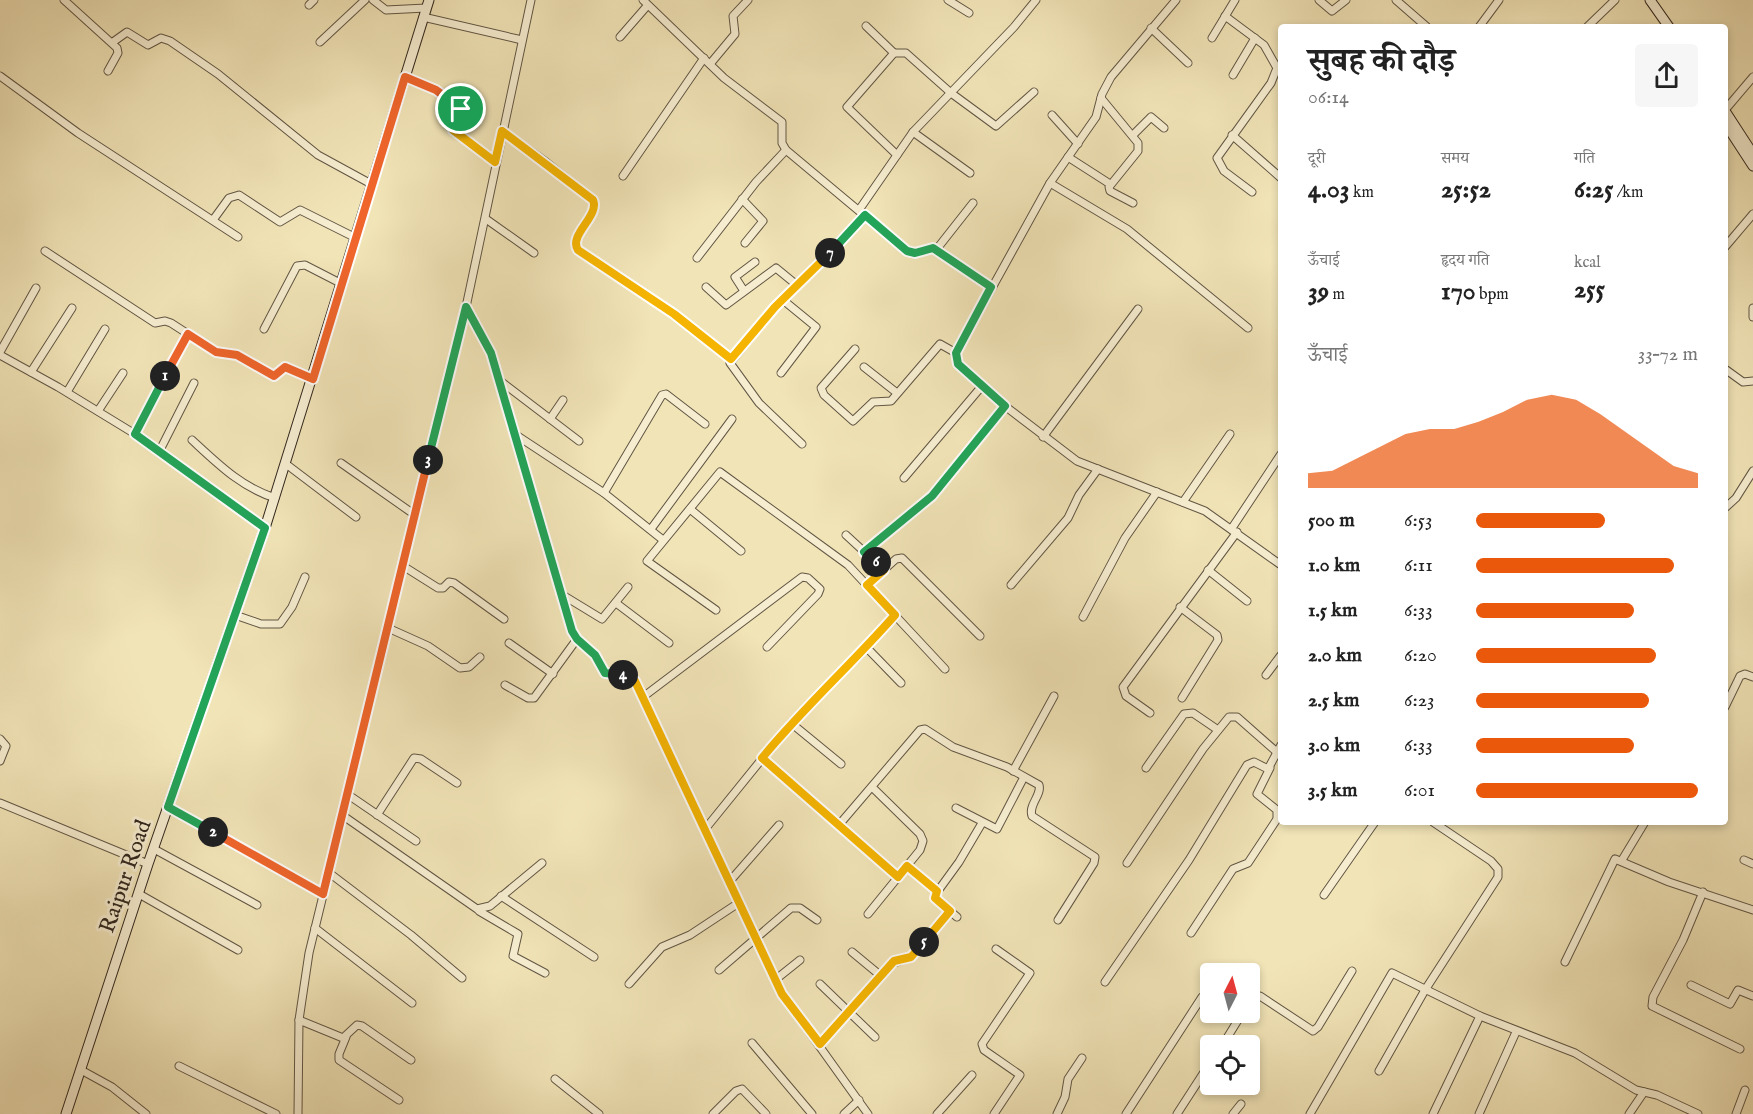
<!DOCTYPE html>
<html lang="hi">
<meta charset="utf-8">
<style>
body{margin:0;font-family:"IM FELL English","Noto Serif Devanagari",serif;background:#f6f6f6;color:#222;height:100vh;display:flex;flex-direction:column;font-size:22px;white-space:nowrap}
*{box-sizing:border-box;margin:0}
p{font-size:20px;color:#767676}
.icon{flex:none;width:33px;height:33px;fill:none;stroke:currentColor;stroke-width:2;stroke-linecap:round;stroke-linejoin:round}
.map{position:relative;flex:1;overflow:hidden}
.panel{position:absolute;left:1278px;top:24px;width:450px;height:801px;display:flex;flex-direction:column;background:#fff;border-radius:6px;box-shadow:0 3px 9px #0003}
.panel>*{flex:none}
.needle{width:39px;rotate:6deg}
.tools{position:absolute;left:1200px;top:963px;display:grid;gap:12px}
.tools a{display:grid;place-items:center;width:60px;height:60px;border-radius:6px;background:#fff;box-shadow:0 3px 9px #0003;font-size:30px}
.pin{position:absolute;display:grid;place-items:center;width:51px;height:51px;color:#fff;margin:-26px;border:3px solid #fff;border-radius:50%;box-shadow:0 2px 6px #0007}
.km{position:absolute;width:30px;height:30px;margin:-15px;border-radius:50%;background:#222;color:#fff;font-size:16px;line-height:30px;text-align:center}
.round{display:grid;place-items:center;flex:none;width:63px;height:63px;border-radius:6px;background:#f6f6f6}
.head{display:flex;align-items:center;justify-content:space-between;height:102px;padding:0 30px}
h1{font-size:33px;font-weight:700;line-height:45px}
.figures{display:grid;grid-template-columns:repeat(3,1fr);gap:9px;height:102px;padding:6px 30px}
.figures div{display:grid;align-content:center}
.figures b{font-size:26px;font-weight:700}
.figures small{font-size:16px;font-weight:400}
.figures p{font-size:16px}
.chart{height:168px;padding:12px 30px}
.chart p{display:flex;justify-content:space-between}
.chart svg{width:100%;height:108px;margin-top:6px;fill:#ea580c;opacity:.7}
ul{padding:0 30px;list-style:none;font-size:20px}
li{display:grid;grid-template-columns:96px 72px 1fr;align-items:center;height:45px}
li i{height:15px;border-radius:8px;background:#ea580c}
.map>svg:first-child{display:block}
</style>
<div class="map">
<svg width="1753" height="1114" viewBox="0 0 1753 1114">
<rect width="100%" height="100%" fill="#f1e4b7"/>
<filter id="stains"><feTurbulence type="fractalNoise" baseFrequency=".00333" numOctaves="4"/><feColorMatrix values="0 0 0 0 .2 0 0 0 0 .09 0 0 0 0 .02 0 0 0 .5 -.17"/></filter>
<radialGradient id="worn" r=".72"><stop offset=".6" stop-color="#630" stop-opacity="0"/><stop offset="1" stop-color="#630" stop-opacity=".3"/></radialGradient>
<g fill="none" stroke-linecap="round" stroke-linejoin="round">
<defs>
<g id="street">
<polyline points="64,0 117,48 118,53 108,71"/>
<polyline points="373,0 386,10 426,8"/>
<polyline points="643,0 724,78 782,122 782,143 786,150 907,251 915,253 933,248 991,287"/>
<polyline points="948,0 969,13"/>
<polyline points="1176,0 1111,77 1102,94 1096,117 1050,183 956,353 959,365 997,400 1077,461 1205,511 1281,565"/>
<polyline points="1319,0 1332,11 1346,0"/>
<polyline points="1396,0 1427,27"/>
<polyline points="309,5 314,0"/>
<polyline points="1225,16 1264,45 1277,68 1271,83 1217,158 1224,171 1252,192"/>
<polyline points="423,17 522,40"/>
<polyline points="866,26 894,53"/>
<polyline points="1479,27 1499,0"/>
<polyline points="1587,27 1615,0"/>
<polyline points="1151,28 1188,63"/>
<polyline points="620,37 647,6"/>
<polyline points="1212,38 1235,0"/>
<polyline points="113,42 127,32 148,45 161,38 170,41 218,74 318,155 373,185"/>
<polyline points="320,42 365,0"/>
<polyline points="710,64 735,34 733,16 748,0"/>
<polyline points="1233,75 1255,38"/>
<polyline points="0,76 78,133 238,237"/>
<polyline points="405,77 436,90 460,106 461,112 453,124 453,131 495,162"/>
<polyline points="1101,98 1138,143 1138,151 1109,187 1110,191 1133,203"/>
<polyline points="1725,110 1753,77"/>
<polyline points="1052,115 1078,144"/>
<polyline points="502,131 546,162 594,201 594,207 576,242 578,251 674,313 731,359"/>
<polyline points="913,132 970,173"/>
<polyline points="1133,135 1151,117 1164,128"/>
<polyline points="1232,135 1281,178"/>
<polyline points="897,155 847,107 894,53 906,53 951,93 996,126 1034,92"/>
<polyline points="1068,157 1110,184"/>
<polyline points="623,176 704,58"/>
<polyline points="1050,183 1127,229 1248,328"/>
<polyline points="742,199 763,221 745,243"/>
<polyline points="859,210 913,132 1014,27 1036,0"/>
<polyline points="486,219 534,253"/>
<polyline points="213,220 229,198 239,195 280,222 300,210 356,238"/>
<polyline points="1725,247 1753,214"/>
<polyline points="936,250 973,203"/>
<polyline points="45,251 155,323 165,321 171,323 216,352 237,355 274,376 285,367 313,379"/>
<polyline points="697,258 756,182 786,150"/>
<polyline points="706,287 726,305 776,268 798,286"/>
<polyline points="744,291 735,277 755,262"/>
<polyline points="466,307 491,353 574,636 595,655 605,673 628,676 635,681 782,994 868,1114"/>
<polyline points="1753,308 1753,317"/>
<polyline points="264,329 297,266 305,265 342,284"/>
<polyline points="855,349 821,388 824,395 853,421 873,402 891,401 940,344 956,353"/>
<polyline points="0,352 36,288"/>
<polyline points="0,355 58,387 135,434 265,528"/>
<polyline points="864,367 897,393"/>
<polyline points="1725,369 1743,382 1753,381"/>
<polyline points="31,372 72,308"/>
<polyline points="781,373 816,327 783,300"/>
<polyline points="499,380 579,441"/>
<polyline points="67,392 105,329"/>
<polyline points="98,411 123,373"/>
<polyline points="550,419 563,400"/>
<polyline points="135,434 188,334"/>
<polyline points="516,435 604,493 663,540"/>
<polyline points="1043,437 1138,309"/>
<path d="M192,440C218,464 241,487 275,498"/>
<polyline points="802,444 759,403 730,363 775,307 865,215"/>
<polyline points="159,452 194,383"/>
<polyline points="341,463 415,515"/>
<polyline points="286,464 356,517"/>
<polyline points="904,478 982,386"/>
<polyline points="604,493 662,395 666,394 705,424"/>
<polyline points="1183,502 1230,434"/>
<polyline points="1725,508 1736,498 1753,471"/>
<polyline points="690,509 741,551"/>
<polyline points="1232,528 1281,454"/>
<polyline points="651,529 732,419"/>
<polyline points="846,535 884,570"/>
<polyline points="864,552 932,496 1005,406"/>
<polyline points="403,566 438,588 443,588 449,582 454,583 504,619"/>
<polyline points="1208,570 1247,601"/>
<polyline points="867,585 896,559 902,558 980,636"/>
<polyline points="1011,585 1068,518 1079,495 1098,469"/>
<polyline points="561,594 602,619 628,587"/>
<polyline points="616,603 669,643"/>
<polyline points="1180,607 1217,635 1218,640 1182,698"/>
<polyline points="716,610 647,561 720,472 848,565 945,669"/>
<polyline points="235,615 261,624 280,624 292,607 305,577"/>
<polyline points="1083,617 1125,538 1157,492"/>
<polyline points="388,628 428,646 460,668 469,667 480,657"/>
<polyline points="509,643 553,674"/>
<polyline points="867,648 901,683"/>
<polyline points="1266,675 1281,655"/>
<polyline points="505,685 528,698 534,698 577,639"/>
<polyline points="643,697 802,577 808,578 820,589 818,594 767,647"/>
<polyline points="1725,707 1740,676 1745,674 1753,677"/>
<polyline points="1150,713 1126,696 1123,687 1237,532"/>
<polyline points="791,723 841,764"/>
<polyline points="0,739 6,746 0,761"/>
<polyline points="762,758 898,877"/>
<polyline points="1146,768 1184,714 1193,713 1218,730"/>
<polyline points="1013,771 1054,696"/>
<polyline points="347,794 416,841"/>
<polyline points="0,803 148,864"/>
<polyline points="168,807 323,894"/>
<polyline points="956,808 997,829 1024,777"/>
<polyline points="342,815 477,909 490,906 542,863"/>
<polyline points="377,815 414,758 421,759 457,783"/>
<path d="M838,826L920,730L925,729L953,747L1007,767L1039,785C1042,795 1028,805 1032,816L1095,857L1094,863L1058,920"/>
<polyline points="706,828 787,728 827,686 856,659 895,615"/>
<polyline points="154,849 257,905"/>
<polyline points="1622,860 1645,822"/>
<polyline points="1744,860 1753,864"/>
<polyline points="1127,863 1203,749 1229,717 1237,717 1279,754"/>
<polyline points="907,866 937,891"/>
<polyline points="328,872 411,935 462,978"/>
<polyline points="730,881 779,825"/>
<polyline points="1703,892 1683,940 1653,997 1652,1006 1740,1049"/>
<polyline points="139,894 238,950"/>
<polyline points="1324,895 1375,822"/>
<polyline points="501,896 594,957"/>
<polyline points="479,911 518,934 513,956 545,973"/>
<polyline points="868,914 920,850 923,841 920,834 872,787"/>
<polyline points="957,917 937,900 935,895 959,862 982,823"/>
<polyline points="315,928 412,1003"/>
<polyline points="1191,933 1233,869 1248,863 1277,819 1277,810 1257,794 1270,768"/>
<polyline points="852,952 881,976"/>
<polyline points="1565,962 1615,859 1669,882 1753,910"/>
<polyline points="719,970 791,908 800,908 817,920"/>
<polyline points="775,980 800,960"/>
<polyline points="1105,982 1189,860 1247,765 1254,762 1268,769 1281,745"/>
<polyline points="629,984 662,947 690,935 740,902"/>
<polyline points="820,984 875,1037"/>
<polyline points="1691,985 1730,1004 1738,990 1753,996"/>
<polyline points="1250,1002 1254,997 1260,996 1313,1031 1318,1027 1352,971"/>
<polyline points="299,1020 343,1038 357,1025 362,1026 411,1060"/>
<polyline points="346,1037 339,1054 339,1060 399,1100"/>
<polyline points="752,1043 812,1114"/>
<polyline points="820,1044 891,964 911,957 950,911"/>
<polyline points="1222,1046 1243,1012"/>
<polyline points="179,1066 276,1114"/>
<polyline points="81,1070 112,1087 146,1114"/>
<polyline points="1379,1071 1425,990 1498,877 1498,869 1491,861 1433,822"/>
<polyline points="555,1079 599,1114"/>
<polyline points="298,1114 299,1020 309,953 466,307 531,0"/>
<polyline points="713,1114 736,1091 742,1089 766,1114"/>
<polyline points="844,1114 859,1100"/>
<polyline points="937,1114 972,1075"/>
<polyline points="994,1114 1020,1075 984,1050 982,1044 1030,973 996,949"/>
<polyline points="1057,1114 1065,1097 1068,1079 1082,1058"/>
<polyline points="1126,1114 1202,997"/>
<polyline points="1177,1114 1210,1063"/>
<polyline points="1233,1114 1241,1104"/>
<polyline points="1310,1114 1392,973 1480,1016 1575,1053 1636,1090 1657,1095 1698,1114"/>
<polyline points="1433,1114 1480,1016"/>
<polyline points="1479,1114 1516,1032"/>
<polyline points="1629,1114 1644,1092"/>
<polyline points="1736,1114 1745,1090"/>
</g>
<g id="secondary">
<polyline points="1650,0 1669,27"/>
<polyline points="1725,111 1753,154"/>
<polyline points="1725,123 1753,166"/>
<polyline points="66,1114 148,864 265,528 429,0"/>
</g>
</defs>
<use href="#street" stroke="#615644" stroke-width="9"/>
<use href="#secondary" stroke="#31271e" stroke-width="11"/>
<use href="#street" stroke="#f6edd0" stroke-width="7"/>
<use href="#secondary" stroke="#f6edd0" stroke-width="9"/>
</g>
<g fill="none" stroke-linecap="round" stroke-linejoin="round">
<defs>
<polyline id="split-1" points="165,376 188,334 216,352 237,355 274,376 285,367 313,379 405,77 436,90 461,109"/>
<polyline id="split-2" points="165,376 135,434 265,528 168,807 213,832"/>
<polyline id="split-3" points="213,832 323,894 428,460"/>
<polyline id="split-4" points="428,460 466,307 491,353 572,631 577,639 595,655 605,673 623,675"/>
<polyline id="split-5" points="623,675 630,677 635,681 782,994 820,1044 894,961 911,957 924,942"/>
<path id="split-6" d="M876,562L884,570L867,585L895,615C852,664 804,707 762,758L898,877L907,866L937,891L935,898L950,911L924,942"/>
<polyline id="split-7" points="830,253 865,215 907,251 915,253 933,248 991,287 956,353 958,364 1005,406 932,496 864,552 876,562"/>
<path id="split-8" d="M461,109L453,130L495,162L502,131L593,200C600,216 568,235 578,250L674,314L731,359L775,307L830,253"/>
</defs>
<use href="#split-1" stroke="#fff" stroke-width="12"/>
<use href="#split-2" stroke="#fff" stroke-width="12"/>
<use href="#split-3" stroke="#fff" stroke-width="12"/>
<use href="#split-4" stroke="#fff" stroke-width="12"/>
<use href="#split-5" stroke="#fff" stroke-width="12"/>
<use href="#split-6" stroke="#fff" stroke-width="12"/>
<use href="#split-7" stroke="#fff" stroke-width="12"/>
<use href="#split-8" stroke="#fff" stroke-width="12"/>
<use href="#split-1" stroke="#f0652b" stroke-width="8"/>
<use href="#split-2" stroke="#22a559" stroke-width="8"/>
<use href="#split-3" stroke="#f0652b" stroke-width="8"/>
<use href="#split-4" stroke="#22a559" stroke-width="8"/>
<use href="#split-5" stroke="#f5b400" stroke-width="8"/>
<use href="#split-6" stroke="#f5b400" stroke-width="8"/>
<use href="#split-7" stroke="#22a559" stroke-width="8"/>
<use href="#split-8" stroke="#f5b400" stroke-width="8"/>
</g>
<g text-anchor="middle" stroke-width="6" stroke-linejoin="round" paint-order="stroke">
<g font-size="22" fill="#31271e" stroke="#f6edd0">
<text transform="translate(124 876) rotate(-71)" y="8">Raipur Road</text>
</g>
</g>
<rect width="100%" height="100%" filter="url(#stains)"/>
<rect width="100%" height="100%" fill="url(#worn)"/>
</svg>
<div class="tools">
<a><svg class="needle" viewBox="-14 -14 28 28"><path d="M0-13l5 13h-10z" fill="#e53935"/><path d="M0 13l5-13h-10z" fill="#767676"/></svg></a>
<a><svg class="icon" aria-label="locate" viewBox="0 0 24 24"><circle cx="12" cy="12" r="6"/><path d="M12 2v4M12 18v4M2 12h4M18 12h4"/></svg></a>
</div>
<div class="pin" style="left:461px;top:109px;background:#1e9e55"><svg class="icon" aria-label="arrive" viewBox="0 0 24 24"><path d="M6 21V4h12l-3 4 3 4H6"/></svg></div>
<b class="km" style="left:165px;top:376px">1</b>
<b class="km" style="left:213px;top:832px">2</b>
<b class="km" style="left:428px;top:460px">3</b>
<b class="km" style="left:623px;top:675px">4</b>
<b class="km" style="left:924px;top:942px">5</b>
<b class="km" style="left:876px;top:562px">6</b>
<b class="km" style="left:830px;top:253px">7</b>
<section class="panel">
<div class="head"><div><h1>सुबह की दौड़</h1><p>06:14</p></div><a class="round"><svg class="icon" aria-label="share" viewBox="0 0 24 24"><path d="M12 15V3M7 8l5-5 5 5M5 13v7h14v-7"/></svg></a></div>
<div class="figures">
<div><p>दूरी</p><b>4.03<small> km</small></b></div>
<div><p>समय</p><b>25:52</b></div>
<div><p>गति</p><b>6:25<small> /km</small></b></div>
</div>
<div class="figures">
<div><p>ऊँचाई</p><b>39<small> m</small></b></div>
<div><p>हृदय गति</p><b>170<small> bpm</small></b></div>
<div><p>kcal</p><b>255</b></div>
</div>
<div class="chart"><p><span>ऊँचाई</span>33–72 m</p>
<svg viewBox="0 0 160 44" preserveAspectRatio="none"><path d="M0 44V38L10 37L20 32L30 27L40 22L50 20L60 20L70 17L80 13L90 8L100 6L110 8L120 14L130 21L140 28L150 35L160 38V44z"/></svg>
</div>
<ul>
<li><b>500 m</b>6:53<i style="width:58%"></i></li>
<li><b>1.0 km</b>6:11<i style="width:89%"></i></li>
<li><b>1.5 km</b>6:33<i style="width:71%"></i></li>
<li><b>2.0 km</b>6:20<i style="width:81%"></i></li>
<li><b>2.5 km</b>6:23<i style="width:78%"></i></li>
<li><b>3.0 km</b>6:33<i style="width:71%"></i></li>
<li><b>3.5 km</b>6:01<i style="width:100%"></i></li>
</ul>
</section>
</div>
